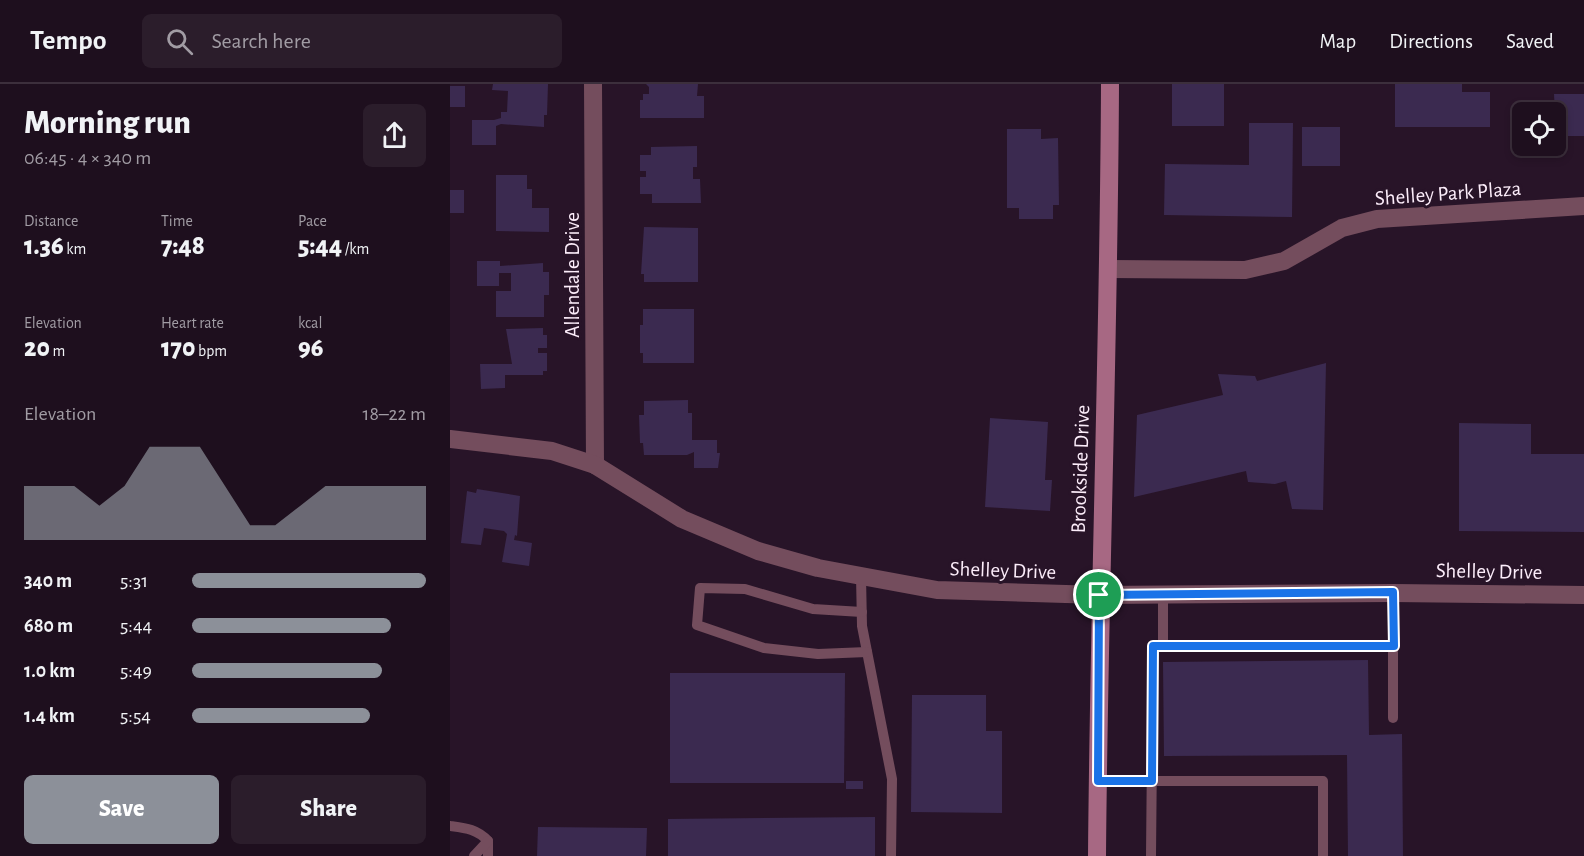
<!DOCTYPE html>
<meta charset="utf-8">
<style>
body{margin:0;font-family:"Alegreya Sans",sans-serif;background:#2b1d2b;color:#f1f3f6;height:100vh;display:flex;flex-direction:column;font-size:22px;white-space:nowrap}
*{box-sizing:border-box;margin:0}
p{font-size:20px;color:#a19ca4}
.icon{flex:none;width:33px;height:33px;fill:none;stroke:currentColor;stroke-width:2;stroke-linecap:round;stroke-linejoin:round}
.map{position:relative;flex:1;overflow:hidden}
.side{display:flex;flex-direction:column;background:#1e0f1e;width:450px}
.side>*{flex:none}
.buttons{position:absolute;left:1062px;top:18px;display:grid;gap:12px}
.buttons a{display:grid;place-items:center;width:54px;height:54px;border-radius:9px;background:#1e0f1e;box-shadow:0 3px 9px #0003,0 0 0 2px #3c2f3c;font-size:30px}
.pin{position:absolute;display:grid;place-items:center;width:51px;height:51px;color:#fff;margin:-26px;border:3px solid #fff;border-radius:50%;box-shadow:0 2px 6px #0007}
.round{display:grid;place-items:center;flex:none;width:63px;height:63px;border-radius:9px;background:#2b1d2b}
.summary{display:flex;align-items:center;justify-content:space-between;height:102px;padding:0 24px}
h1{font-size:33px;font-weight:800;line-height:45px}
.metrics{display:grid;grid-template-columns:repeat(3,1fr);gap:9px;height:102px;padding:6px 24px}
.metrics div{display:grid;align-content:center}
.metrics b{font-size:26px;font-weight:800}
.metrics small{font-size:16px;font-weight:400}
.metrics p{font-size:16px}
.chart{height:168px;padding:12px 24px}
.chart p{display:flex;justify-content:space-between}
.chart svg{width:100%;height:108px;margin-top:6px;fill:#8c9099;opacity:.7}
.cta{display:flex;gap:12px;margin-top:auto;padding:12px 24px}
.cta a{flex:1;height:69px;border-radius:9px;background:#8c9099;color:#fff;font-size:24px;font-weight:800;line-height:69px;text-align:center}
.cta a+a{background:#2b1d2b;color:#f1f3f6}
ul{padding:0 24px;list-style:none;font-size:20px}
li{display:grid;grid-template-columns:96px 72px 1fr;align-items:center;height:45px}
li i{height:15px;border-radius:8px;background:#8c9099}
header{display:flex;align-items:center;gap:36px;box-sizing:border-box;height:84px;padding:0 30px;background:#1e0f1e;border-bottom:2px solid #3c2f3c}
header strong{font-size:28px}
nav{display:flex;gap:33px;margin-inline-start:auto;font-size:21px}
.search{width:420px;height:54px;background:#2b1d2b;display:flex;align-items:center;gap:15px;box-sizing:border-box;padding:0 21px;border-radius:9px;color:#a19ca4;font-size:22px}
main{display:flex;flex:1;min-height:0}
.map>svg:first-child{display:block}
</style>
<header>
<strong>Tempo</strong>
<div class="search"><svg class="icon" aria-label="search" viewBox="0 0 24 24"><circle cx="10" cy="10" r="6"/><path d="M15 15l6 6"/></svg>Search here</div>
<nav><a>Map</a><a>Directions</a><a>Saved</a></nav>
</header>
<main>
<section class="side">
<div class="summary"><div><h1>Morning run</h1><p>06:45 · 4 × 340 m</p></div><a class="round"><svg class="icon" aria-label="share" viewBox="0 0 24 24"><path d="M12 15V3M7 8l5-5 5 5M5 13v7h14v-7"/></svg></a></div>
<div class="metrics">
<div><p>Distance</p><b>1.36<small> km</small></b></div>
<div><p>Time</p><b>7:48</b></div>
<div><p>Pace</p><b>5:44<small> /km</small></b></div>
</div>
<div class="metrics">
<div><p>Elevation</p><b>20<small> m</small></b></div>
<div><p>Heart rate</p><b>170<small> bpm</small></b></div>
<div><p>kcal</p><b>96</b></div>
</div>
<div class="chart"><p><span>Elevation</span>18–22 m</p>
<svg viewBox="0 0 160 44" preserveAspectRatio="none"><path d="M0 44V22L10 22L20 22L30 30L40 22L50 6L60 6L70 6L80 22L90 38L100 38L110 30L120 22L130 22L140 22L150 22L160 22V44z"/></svg>
</div>
<ul>
<li><b>340 m</b>5:31<i style="width:100%"></i></li>
<li><b>680 m</b>5:44<i style="width:85%"></i></li>
<li><b>1.0 km</b>5:49<i style="width:81%"></i></li>
<li><b>1.4 km</b>5:54<i style="width:76%"></i></li>
</ul>
<div class="cta"><a>Save</a><a>Share</a></div>
</section>
<div class="map">
<svg width="1134" height="772" viewBox="0 0 1134 772">
<rect width="100%" height="100%" fill="#281428"/>
<g fill="#3b2a50">
<polygon points="43,0 98,0 97,31 94,31 94,43 51,40 46,42 46,61 22,61 22,36 44,36 51,34 51,28 57,28 58,7 42,6"/>
<polygon points="196,0 248,0 247,12 254,12 254,34 190,34 190,16 193,16 193,10 199,10 199,3"/>
<rect x="722" y="0" width="52" height="42"/>
<polygon points="945,0 1012,0 1012,8 1040,8 1040,43 945,43"/>
<rect x="0" y="2" width="15" height="21"/>
<polygon points="1104,10 1134,10 1134,52 1106,52"/>
<polygon points="799,39 843,39 842,133 714,131 715,80 799,81"/>
<rect x="852" y="43" width="38" height="39"/>
<polygon points="557,45 591,45 591,55 608,54 609,121 603,121 603,135 569,135 569,124 557,124"/>
<polygon points="247,62 247,83 243,83 243,95 250,95 251,119 202,119 202,110 190,110 190,93 196,93 196,87 190,87 190,71 201,71 201,63"/>
<polygon points="46,91 77,91 77,105 82,105 82,124 99,124 99,148 46,147"/>
<rect x="0" y="106" width="14" height="23"/>
<polygon points="194,143 248,144 248,198 194,198 194,190 191,190"/>
<polygon points="27,177 50,177 50,182 93,179 93,188 99,188 99,211 94,211 94,233 46,233 46,207 61,207 61,189 49,189 49,202 27,202"/>
<polygon points="193,225 244,225 244,279 193,279 193,269 190,269 190,241 193,241"/>
<polygon points="93,244 93,251 97,251 97,264 88,264 88,269 97,269 97,287 93,287 93,291 55,291 55,304 31,305 30,280 62,280 56,245"/>
<polygon points="876,279 873,426 842,425 836,397 825,400 798,398 796,387 684,413 687,331 773,311 768,290 805,292 807,297"/>
<polygon points="238,316 238,329 242,329 242,356 267,356 267,369 270,369 268,384 244,384 244,368 237,371 194,371 193,359 190,359 189,331 194,331 194,317"/>
<polygon points="540,334 598,338 595,396 602,396 600,427 535,423"/>
<polygon points="1009,339 1081,340 1081,370 1134,370 1134,448 1009,447"/>
<polygon points="27,405 70,412 67,452 65,451 64,456 82,459 79,482 52,478 57,450 54,447 34,444 31,461 11,459 17,407 26,409"/>
<polygon points="918,576 919,651 952,650 953,772 898,772 897,671 714,672 713,578"/>
<polygon points="220,589 395,589 394,699 220,699"/>
<polygon points="462,611 536,611 536,647 552,647 552,729 461,728"/>
<rect x="396" y="697" width="17" height="8"/>
<polygon points="425,733 425,772 218,772 218,735"/>
<polygon points="88,743 197,744 196,772 87,772"/>
</g>
<g fill="none" stroke-linecap="round" stroke-linejoin="round">
<g stroke="#744d5d" stroke-width="10">
<polyline points="411,492 412,542 442,695 441,772"/>
<polyline points="943,509 943,634"/>
<polyline points="713,510 713,562"/>
<polyline points="412,528 363,525 295,505 250,504 247,541 314,564 368,570 417,568"/>
<polyline points="648,697 873,697 873,772"/>
<path d="M0,742C15,744 27,745 38,757V772"/>
<polyline points="24,772 38,757"/>
<polyline points="701,772 703,562 943,562"/>
</g>
<g stroke="#744d5d" stroke-width="18">
<polyline points="143,0 145,381"/>
<polyline points="659,185 795,186 834,177 892,144 927,135 1134,122"/>
<polyline points="0,355 102,367 145,381 232,435 308,467 368,484 487,506 649,511 943,509 1134,511"/>
</g>
<path stroke="#a76883" stroke-width="18" d="M647,772C649,515 659,257 660,0"/>
</g>
<g fill="none" stroke-linecap="round" stroke-linejoin="round">
<defs>
<polygon id="route" points="943,508 944,562 703,562 702,697 648,697 649,511"/>
</defs>
<use href="#route" stroke="#fff" stroke-width="12"/>
<use href="#route" stroke="#1a73e8" stroke-width="8"/>
</g>
<g text-anchor="middle" stroke-width="6" stroke-linejoin="round" paint-order="stroke">
<g font-size="21" fill="#fcedfa" stroke="#281428">
<text transform="translate(998 109) rotate(-4)" y="7">Shelley Park Plaza</text>
<text transform="translate(122 191) rotate(-90)" y="7">Allendale Drive</text>
<text transform="translate(630 385) rotate(-88)" y="7">Brookside Drive</text>
<text transform="translate(553 486) rotate(2)" y="7">Shelley Drive</text>
<text transform="translate(1039 487) rotate(1)" y="7">Shelley Drive</text>
</g>
</g>
</svg>
<div class="buttons">
<a><svg class="icon" aria-label="locate" viewBox="0 0 24 24"><circle cx="12" cy="12" r="6"/><path d="M12 2v4M12 18v4M2 12h4M18 12h4"/></svg></a>
</div>
<div class="pin" style="left:649px;top:511px;background:#1e9e55"><svg class="icon" aria-label="arrive" viewBox="0 0 24 24"><path d="M6 21V4h12l-3 4 3 4H6"/></svg></div>
</div>
</main>
